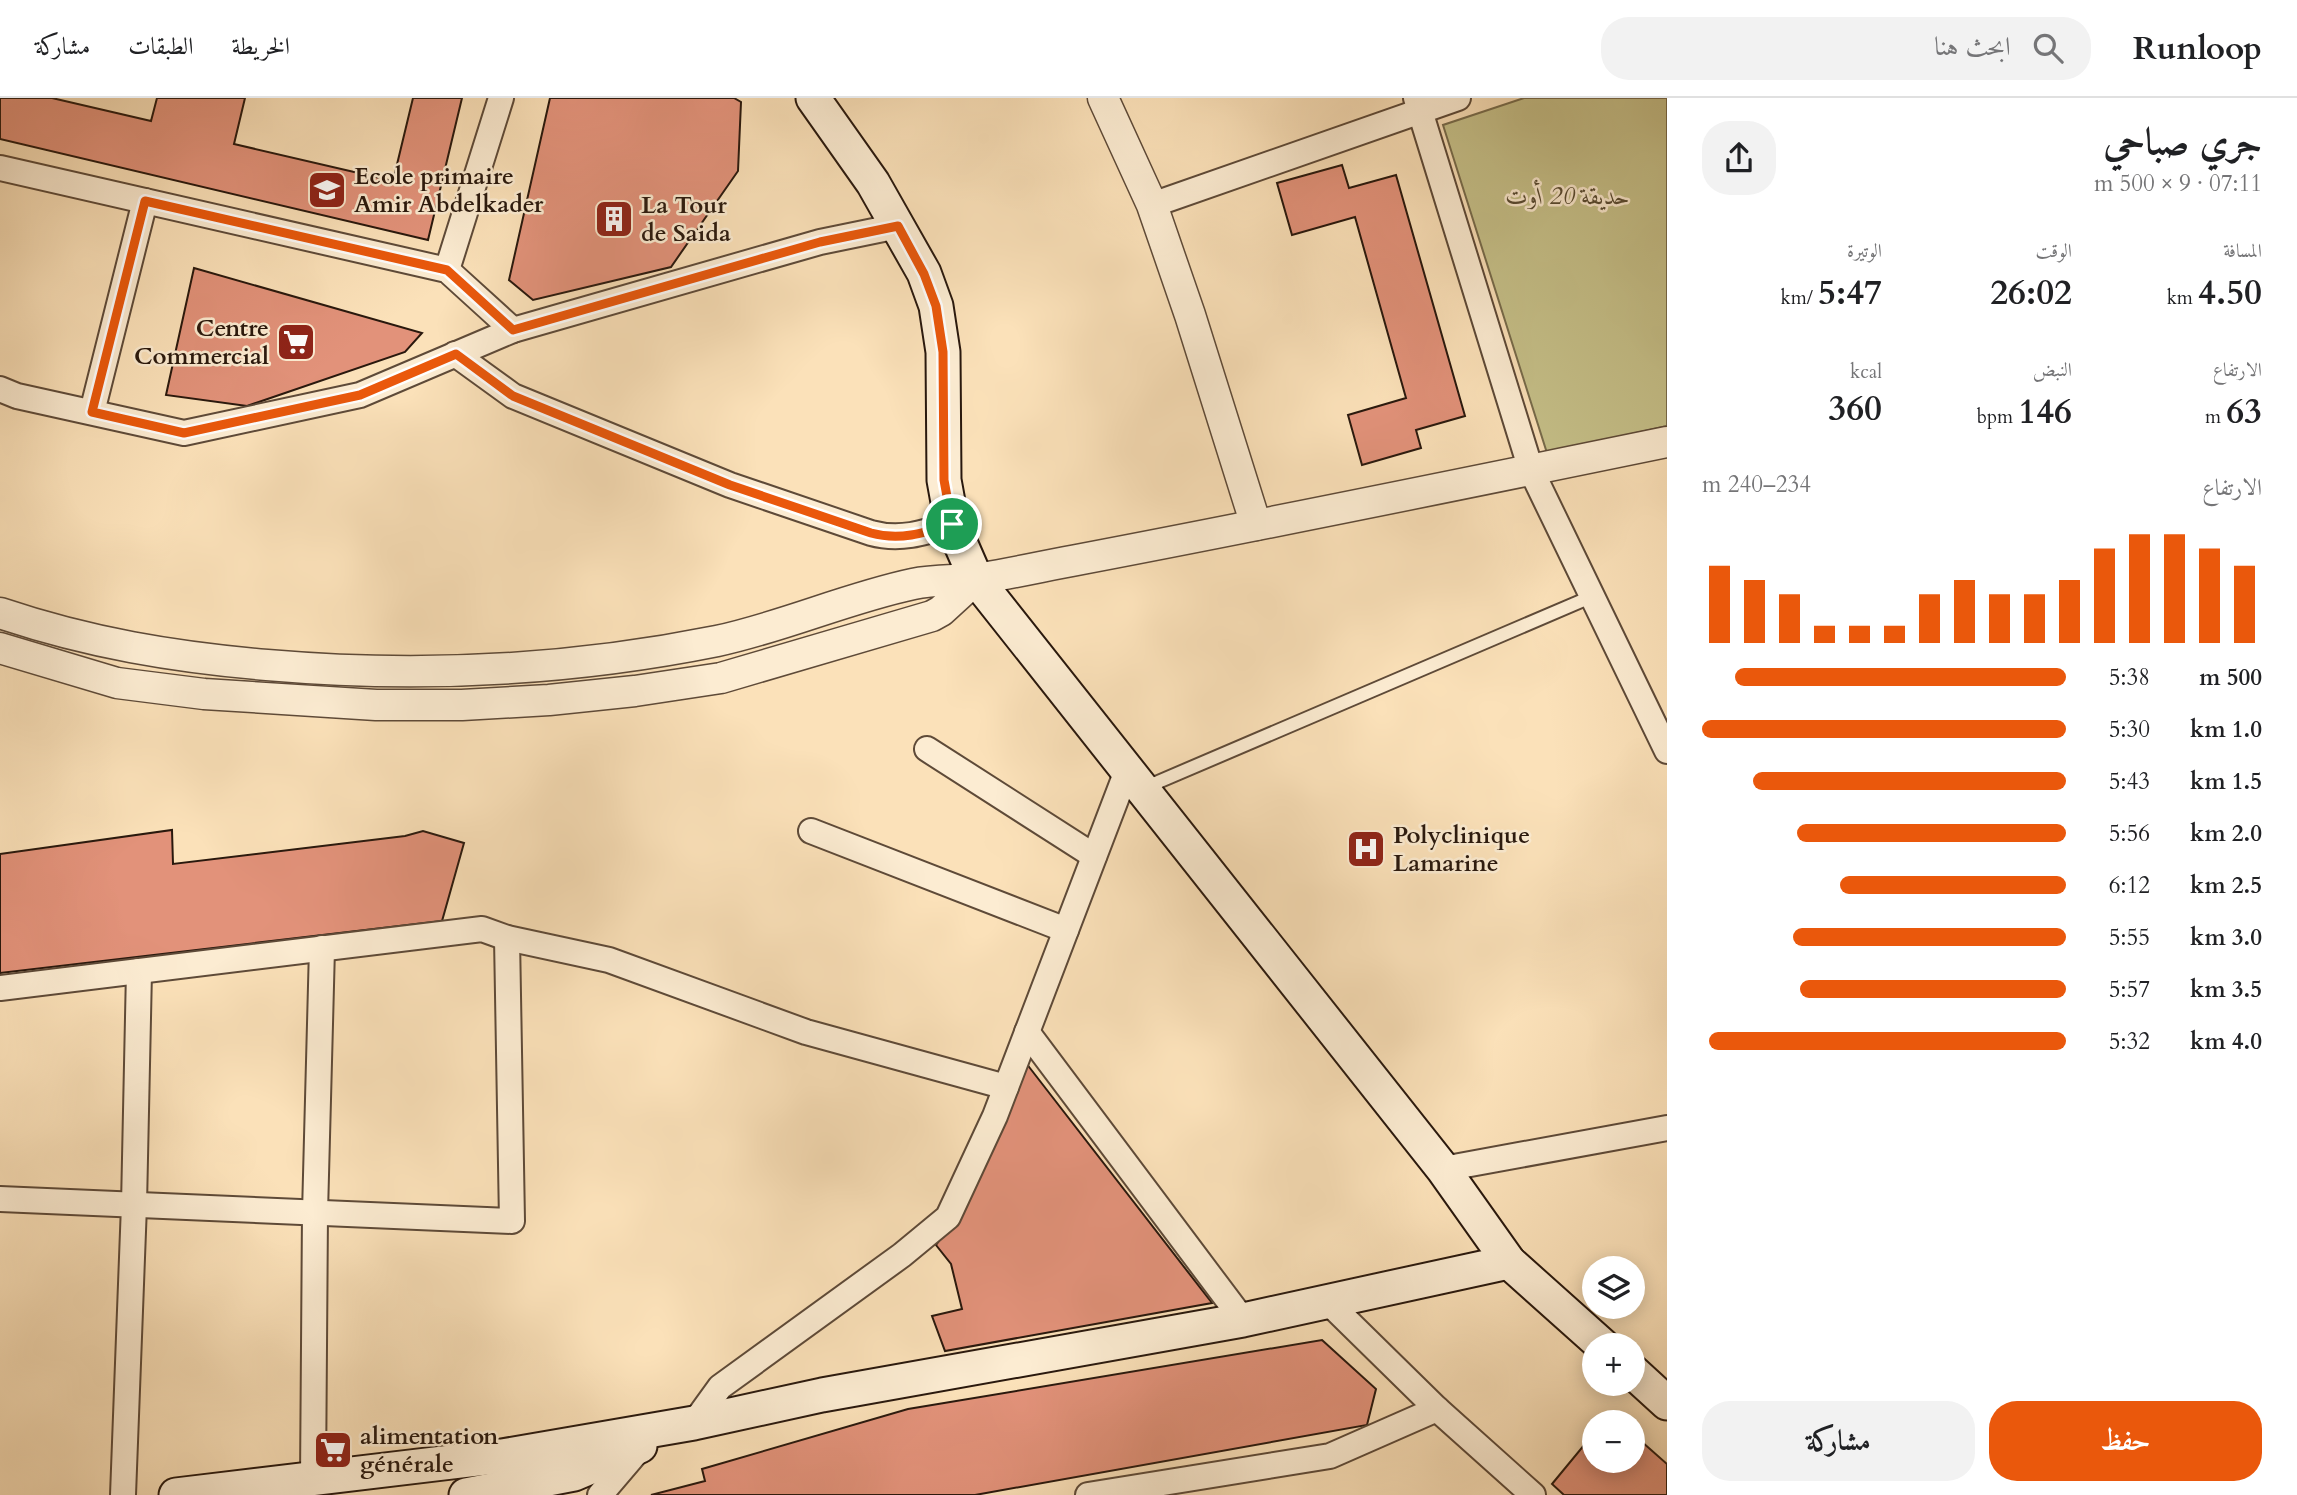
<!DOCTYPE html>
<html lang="ar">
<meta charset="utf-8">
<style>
body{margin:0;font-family:Cardo,Amiri,serif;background:#f2f2f2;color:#202124;direction:rtl;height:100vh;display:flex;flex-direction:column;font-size:26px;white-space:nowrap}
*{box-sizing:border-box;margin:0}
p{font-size:23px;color:#757577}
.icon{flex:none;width:38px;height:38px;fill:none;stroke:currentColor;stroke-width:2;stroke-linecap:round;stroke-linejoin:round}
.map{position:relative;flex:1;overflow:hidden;direction:ltr}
.panel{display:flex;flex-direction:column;background:#fff;width:630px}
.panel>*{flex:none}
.fabs{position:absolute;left:1582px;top:1158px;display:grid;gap:14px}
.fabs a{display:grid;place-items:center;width:63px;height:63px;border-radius:50%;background:#fff;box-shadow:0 4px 18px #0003;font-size:35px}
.pin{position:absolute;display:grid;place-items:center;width:60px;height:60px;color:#fff;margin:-30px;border:4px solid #fff;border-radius:50%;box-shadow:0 2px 7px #0007}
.round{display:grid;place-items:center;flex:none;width:74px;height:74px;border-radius:28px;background:#f2f2f2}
.overview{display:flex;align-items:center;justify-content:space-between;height:119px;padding:0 35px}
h1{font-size:38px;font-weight:700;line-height:52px}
.figures{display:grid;grid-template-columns:repeat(3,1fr);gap:10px;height:119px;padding:7px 35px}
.figures div{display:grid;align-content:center}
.figures b{font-size:35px;font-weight:700}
.figures small{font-size:19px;font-weight:400}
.figures p{font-size:19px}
.chart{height:196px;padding:14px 35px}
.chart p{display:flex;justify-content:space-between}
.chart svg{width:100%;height:126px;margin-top:7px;stroke:#ea580c;stroke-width:6}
.primary-button{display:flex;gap:14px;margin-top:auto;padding:14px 35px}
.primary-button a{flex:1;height:80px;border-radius:28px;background:#ea580c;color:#fff;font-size:28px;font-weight:700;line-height:80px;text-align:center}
.primary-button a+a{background:#f2f2f2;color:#202124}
ul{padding:0 35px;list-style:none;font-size:23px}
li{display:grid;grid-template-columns:112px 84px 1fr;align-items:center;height:52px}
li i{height:18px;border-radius:9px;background:#ea580c}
header{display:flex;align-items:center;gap:42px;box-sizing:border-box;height:98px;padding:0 35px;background:#fff;border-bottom:2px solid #e0e0e0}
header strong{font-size:33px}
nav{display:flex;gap:38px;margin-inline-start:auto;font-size:24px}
.search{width:490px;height:63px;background:#f2f2f2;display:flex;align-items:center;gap:18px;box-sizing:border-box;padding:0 24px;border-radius:28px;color:#757577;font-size:26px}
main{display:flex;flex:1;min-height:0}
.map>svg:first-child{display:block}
</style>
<header>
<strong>Runloop</strong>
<div class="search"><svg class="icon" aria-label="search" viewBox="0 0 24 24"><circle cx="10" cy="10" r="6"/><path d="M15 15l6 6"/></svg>ابحث هنا</div>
<nav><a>الخريطة</a><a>الطبقات</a><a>مشاركة</a></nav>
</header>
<main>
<section class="panel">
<div class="overview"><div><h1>جري صباحي</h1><p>07:11 · 9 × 500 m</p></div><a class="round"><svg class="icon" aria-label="share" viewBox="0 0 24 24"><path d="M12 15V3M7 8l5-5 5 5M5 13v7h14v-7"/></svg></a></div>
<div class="figures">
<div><p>المسافة</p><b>4.50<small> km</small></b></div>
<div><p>الوقت</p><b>26:02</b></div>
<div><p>الوتيرة</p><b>5:47<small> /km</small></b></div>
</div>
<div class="figures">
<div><p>الارتفاع</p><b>63<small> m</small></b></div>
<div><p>النبض</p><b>146<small> bpm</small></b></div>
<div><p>kcal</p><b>360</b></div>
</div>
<div class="chart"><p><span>الارتفاع</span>234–240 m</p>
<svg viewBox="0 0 160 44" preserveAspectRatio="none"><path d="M5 44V17M15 44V22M25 44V27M35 44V38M45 44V38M55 44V38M65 44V27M75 44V22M85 44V27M95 44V27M105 44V22M115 44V11M125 44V6M135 44V6M145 44V11M155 44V17"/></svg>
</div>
<ul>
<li><b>500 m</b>5:38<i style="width:91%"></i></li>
<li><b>1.0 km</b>5:30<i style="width:100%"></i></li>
<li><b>1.5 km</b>5:43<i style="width:86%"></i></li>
<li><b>2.0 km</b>5:56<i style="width:74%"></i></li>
<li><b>2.5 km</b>6:12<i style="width:62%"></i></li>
<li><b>3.0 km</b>5:55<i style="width:75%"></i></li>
<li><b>3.5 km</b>5:57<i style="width:73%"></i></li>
<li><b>4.0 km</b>5:32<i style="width:98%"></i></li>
</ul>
<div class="primary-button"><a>حفظ</a><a>مشاركة</a></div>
</section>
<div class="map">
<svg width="1667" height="1397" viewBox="0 0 1667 1397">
<rect width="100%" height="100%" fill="#fbe1b9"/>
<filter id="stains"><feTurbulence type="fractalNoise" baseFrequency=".00286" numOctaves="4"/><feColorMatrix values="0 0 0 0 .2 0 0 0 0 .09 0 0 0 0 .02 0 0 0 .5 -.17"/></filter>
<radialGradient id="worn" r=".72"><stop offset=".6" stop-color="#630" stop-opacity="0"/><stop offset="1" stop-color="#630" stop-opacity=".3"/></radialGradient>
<polygon fill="#c6c18a" stroke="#786c4c" stroke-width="2" points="1524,0 1667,0 1667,328 1547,355 1443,27"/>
<g fill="#e2927a" stroke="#29180d" stroke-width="2">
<polygon points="0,0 52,0 151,23 157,0 245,0 234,46 393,83 413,0 462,0 428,142 0,41"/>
<polygon points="550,0 734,0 741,4 738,73 671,169 533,202 509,182"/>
<polygon points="1342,67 1349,90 1396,77 1465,318 1416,332 1421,350 1362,367 1348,317 1406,300 1355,119 1292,137 1277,85"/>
<polygon points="194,170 422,235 405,254 247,308 166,297"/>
<polygon points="172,732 173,766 405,738 423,733 464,745 442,823 0,875 0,756"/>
<polygon points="1026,965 1212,1205 945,1253 932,1218 962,1211 951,1166 936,1147 961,1113"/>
<polygon points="1322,1242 1376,1291 1367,1327 975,1397 651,1397 705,1383 702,1371 908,1311"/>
<polygon points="1594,1335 1594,1363 1633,1363 1633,1336 1667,1366 1667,1397 1564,1397 1552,1386"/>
</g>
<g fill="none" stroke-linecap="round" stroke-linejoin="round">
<defs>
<polyline id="service" points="1144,690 1593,498"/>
<g id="minor">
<polyline points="1416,0 1531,372 1667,653"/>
<polyline points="0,70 447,172 513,232"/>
<polyline points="1152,107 1458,0"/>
<polyline points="447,172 501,0"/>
<path d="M455,256L513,298L730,387L871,435C900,443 924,435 952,426"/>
<polyline points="0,291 17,298 184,335 360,297 513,232 820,144 898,128"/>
<polyline points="92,314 145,103"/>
<polyline points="927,651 1094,758"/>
<polyline points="811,733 1066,832"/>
<polyline points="0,890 482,831 507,840 609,862 806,934 1006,989"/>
<polyline points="1027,934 1243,1222"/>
<polyline points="1443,1071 1667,1030"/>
<polyline points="0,1101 512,1123 507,840"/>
<polyline points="1328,1204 1437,1311 1533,1397"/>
<polyline points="694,1325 720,1289 902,1157 948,1119 995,1018 1128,670"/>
<polyline points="313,1381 315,1115 322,850"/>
<polyline points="123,1397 134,1107 139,873"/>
<polyline points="600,1397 641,1349"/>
<polyline points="1088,1397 1330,1358 1437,1311"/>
</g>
<g id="tertiary">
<polyline points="1103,0 1152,107 1190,217 1256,427"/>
<path d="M0,515C89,545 174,559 267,567C418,580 568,573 717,543C783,529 847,500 913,486C935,481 959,483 981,480C1015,475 1048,467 1082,461C1277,424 1472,384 1667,344"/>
<polyline points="0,550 117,585 204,596 376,607 462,607 549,602 635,593 721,580 932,518 941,513 976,481"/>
</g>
<g id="secondary">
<polyline points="1509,1164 1603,1248"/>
<polyline points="1633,1274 1667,1305"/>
<polyline points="176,1397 502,1358 694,1325 822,1297 1243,1222 1509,1164 1443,1071 976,481 952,426 944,382 943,254 936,208 924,175 873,85 813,0"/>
<polyline points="466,1397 574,1376 640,1348"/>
</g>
</defs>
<use href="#service" stroke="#5e4a38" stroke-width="16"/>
<use href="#minor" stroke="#5e4a38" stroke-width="28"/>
<use href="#tertiary" stroke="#5e4a38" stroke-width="33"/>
<use href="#secondary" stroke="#29180d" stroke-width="37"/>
<use href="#service" stroke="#fcecd2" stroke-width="12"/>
<use href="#minor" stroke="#fcecd2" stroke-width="24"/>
<use href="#tertiary" stroke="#fcecd2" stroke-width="30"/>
<use href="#secondary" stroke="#fcecd2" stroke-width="33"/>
</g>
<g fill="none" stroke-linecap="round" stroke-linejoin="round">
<defs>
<path id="route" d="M145,103L447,172L513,232L820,144L898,128L924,176L936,208L943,254L944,382L952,426C924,435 900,443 871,435L730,387L513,298L456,256L360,297L184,335L92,314Z"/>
</defs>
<use href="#route" stroke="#fff" stroke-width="14"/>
<use href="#route" stroke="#ea580c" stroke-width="9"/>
</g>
<defs>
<symbol id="school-square" viewBox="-11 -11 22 22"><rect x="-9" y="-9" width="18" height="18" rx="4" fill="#8f2418" stroke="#fcecd2"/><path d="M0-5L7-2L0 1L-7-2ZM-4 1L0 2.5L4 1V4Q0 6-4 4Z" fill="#fff"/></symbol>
<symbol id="building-square" viewBox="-11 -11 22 22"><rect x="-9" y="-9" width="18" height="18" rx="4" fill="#8f2418" stroke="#fcecd2"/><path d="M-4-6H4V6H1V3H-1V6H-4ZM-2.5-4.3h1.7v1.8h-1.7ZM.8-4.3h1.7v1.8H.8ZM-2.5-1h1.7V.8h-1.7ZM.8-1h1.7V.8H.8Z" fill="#fff"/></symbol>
<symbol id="supermarket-square" viewBox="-11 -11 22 22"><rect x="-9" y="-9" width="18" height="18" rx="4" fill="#8f2418" stroke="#fcecd2"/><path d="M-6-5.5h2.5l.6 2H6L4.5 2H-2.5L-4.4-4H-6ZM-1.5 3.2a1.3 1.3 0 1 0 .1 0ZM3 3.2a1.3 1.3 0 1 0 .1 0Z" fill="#fff"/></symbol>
<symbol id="hospital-square" viewBox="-11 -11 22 22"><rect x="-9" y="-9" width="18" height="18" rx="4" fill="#8f2418" stroke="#fcecd2"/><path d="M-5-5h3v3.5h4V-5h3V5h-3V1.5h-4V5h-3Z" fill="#fff"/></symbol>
</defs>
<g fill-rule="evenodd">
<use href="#school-square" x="305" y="70" width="44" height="44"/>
<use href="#building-square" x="592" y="99" width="44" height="44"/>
<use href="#supermarket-square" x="274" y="222" width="44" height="44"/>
<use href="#hospital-square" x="1344" y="729" width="44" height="44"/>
<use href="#supermarket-square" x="311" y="1330" width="44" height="44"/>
</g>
<g text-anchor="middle" stroke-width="5" stroke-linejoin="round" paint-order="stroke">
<g font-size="24" font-weight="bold" fill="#29180d" stroke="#fcecd2" text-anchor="start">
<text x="354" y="86">Ecole primaire<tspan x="354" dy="28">Amir Abdelkader</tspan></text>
<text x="641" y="115">La Tour<tspan x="641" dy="28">de Saida</tspan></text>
<text x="269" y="238" text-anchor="end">Centre<tspan x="269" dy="28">Commercial</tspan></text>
<text x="1393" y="745">Polyclinique<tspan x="1393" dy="28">Lamarine</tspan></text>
<text x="360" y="1346">alimentation<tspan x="360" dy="28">générale</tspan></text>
</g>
<g font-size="24" font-style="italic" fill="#584b32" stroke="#fcecd2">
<text x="1568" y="106">حديقة 20 أوت</text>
</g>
</g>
<rect width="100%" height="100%" filter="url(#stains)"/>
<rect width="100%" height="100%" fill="url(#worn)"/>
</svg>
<div class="fabs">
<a><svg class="icon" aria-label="layers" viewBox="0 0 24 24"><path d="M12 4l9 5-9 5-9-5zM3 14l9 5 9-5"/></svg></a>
<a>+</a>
<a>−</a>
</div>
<div class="pin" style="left:952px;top:426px;background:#1e9e55"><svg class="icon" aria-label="arrive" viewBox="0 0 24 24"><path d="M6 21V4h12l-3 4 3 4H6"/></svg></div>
</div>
</main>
